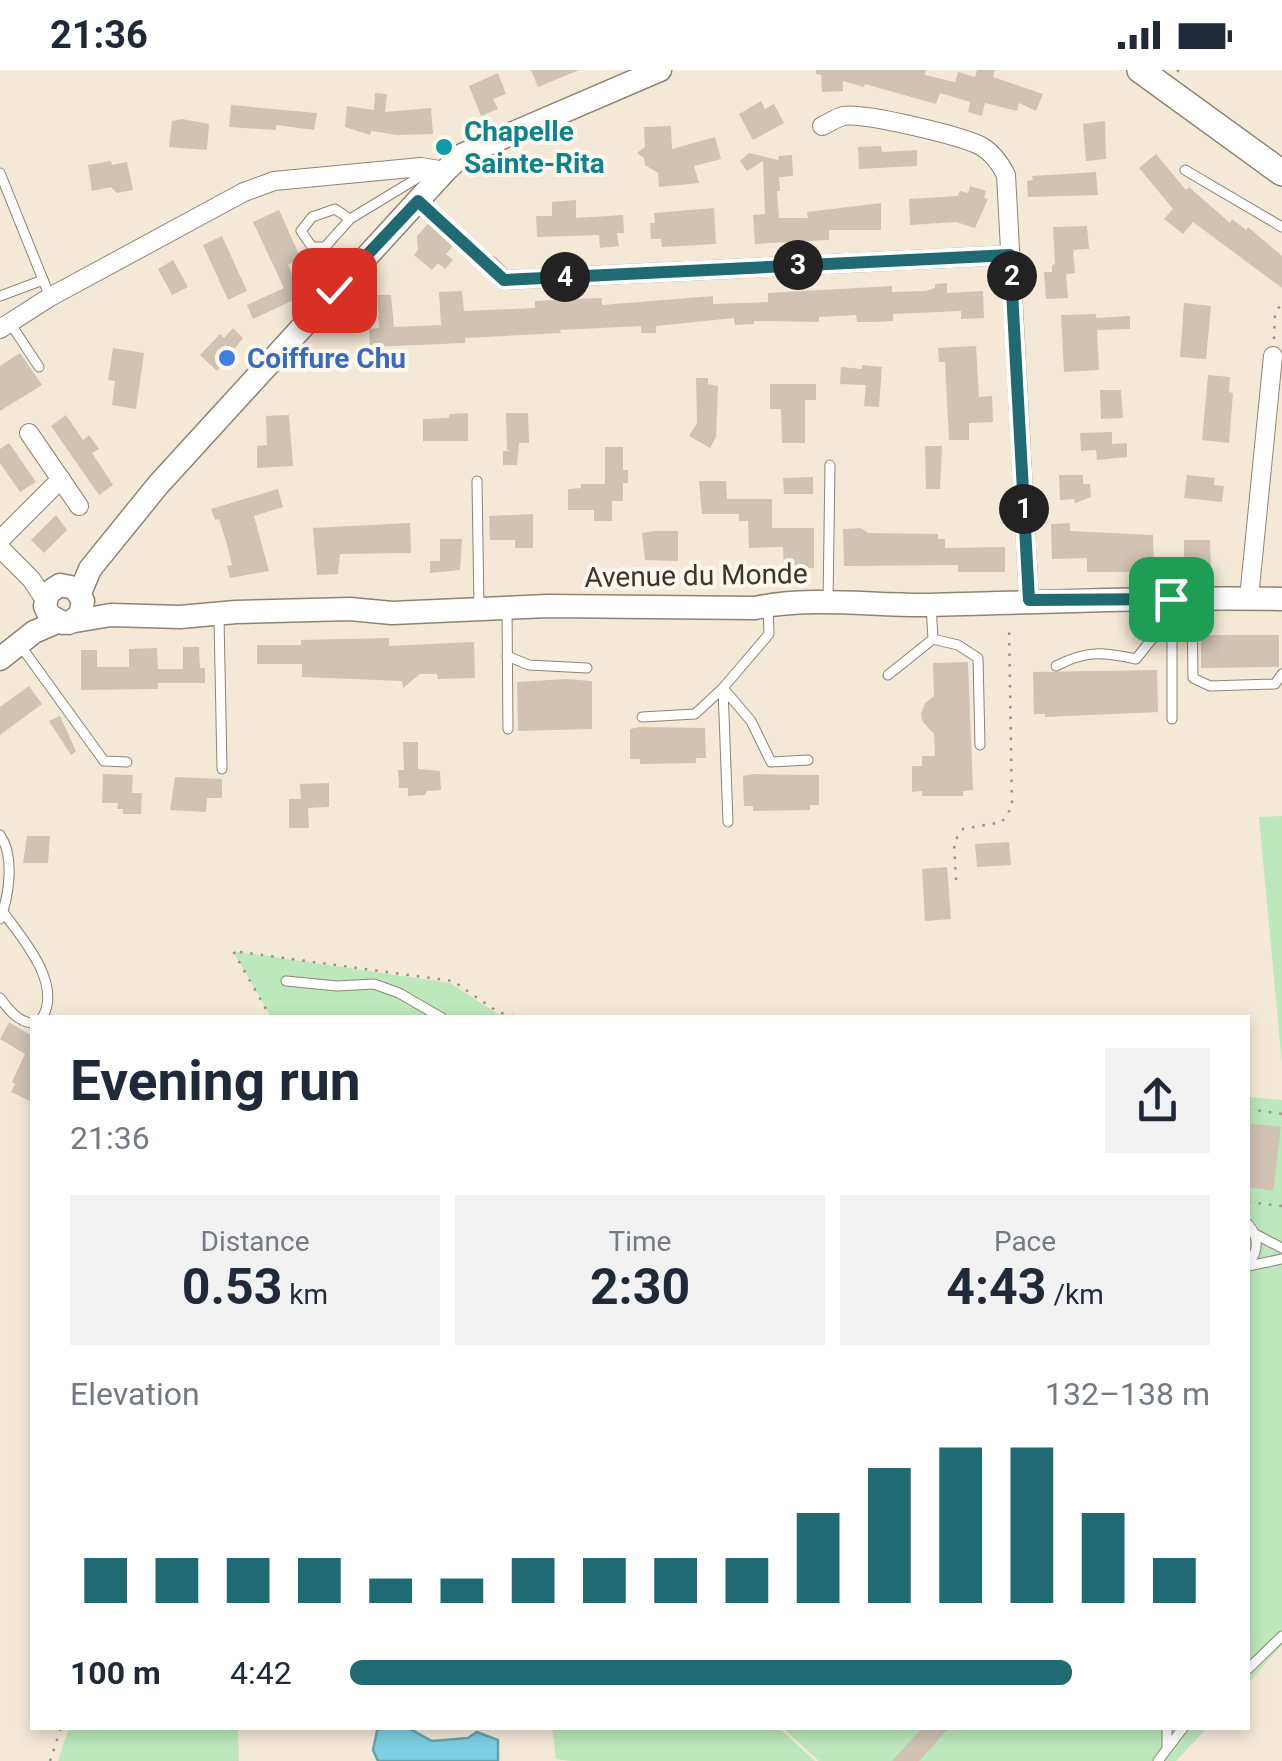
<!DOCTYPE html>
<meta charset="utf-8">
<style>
body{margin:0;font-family:Roboto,sans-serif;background:#f2f2f3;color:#1f2937;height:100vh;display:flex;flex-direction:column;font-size:38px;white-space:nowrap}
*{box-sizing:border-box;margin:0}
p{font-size:32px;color:#747a83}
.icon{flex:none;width:55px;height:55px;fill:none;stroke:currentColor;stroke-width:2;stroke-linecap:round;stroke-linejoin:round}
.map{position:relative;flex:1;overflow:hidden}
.panel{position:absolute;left:30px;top:945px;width:1220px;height:715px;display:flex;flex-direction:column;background:#fff;border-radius:0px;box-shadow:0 5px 15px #0003}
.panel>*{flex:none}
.pin{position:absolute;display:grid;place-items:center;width:85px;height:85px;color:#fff;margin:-42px;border-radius:20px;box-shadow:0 5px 15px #0006}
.km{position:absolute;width:50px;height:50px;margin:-25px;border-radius:50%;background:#222;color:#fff;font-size:28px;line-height:50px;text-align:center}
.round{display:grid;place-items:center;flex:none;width:105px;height:105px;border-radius:0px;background:#f2f2f3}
.head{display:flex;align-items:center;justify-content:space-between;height:170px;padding:0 40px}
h1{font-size:55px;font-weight:700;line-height:75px}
.stats{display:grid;grid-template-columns:repeat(3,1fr);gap:15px;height:170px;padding:10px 40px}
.stats div{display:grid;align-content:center;border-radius:0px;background:#f2f2f3;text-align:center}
.stats b{font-size:50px;font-weight:700}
.stats small{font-size:28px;font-weight:400}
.stats p{font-size:28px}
.chart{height:280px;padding:20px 40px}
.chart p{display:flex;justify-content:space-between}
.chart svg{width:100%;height:180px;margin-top:10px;stroke:#206b73;stroke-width:6}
ul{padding:0 40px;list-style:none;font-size:32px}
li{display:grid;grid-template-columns:160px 120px 1fr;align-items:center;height:75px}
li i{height:25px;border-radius:12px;background:#206b73}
.status{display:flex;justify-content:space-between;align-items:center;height:70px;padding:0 50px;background:#fff;direction:ltr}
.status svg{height:28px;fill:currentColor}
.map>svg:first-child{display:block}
</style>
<div class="status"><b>21:36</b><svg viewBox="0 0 49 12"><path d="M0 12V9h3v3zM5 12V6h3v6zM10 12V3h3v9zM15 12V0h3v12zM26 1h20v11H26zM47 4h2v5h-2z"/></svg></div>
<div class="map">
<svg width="1282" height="1691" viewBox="0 0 1282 1691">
<rect width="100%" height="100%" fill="#f4e9d6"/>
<g fill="#bce8bb">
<polygon points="1282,746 1282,994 1259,747"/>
<polygon points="233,881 450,913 496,943 512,947 271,947"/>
<polygon points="1248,1027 1282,1030 1282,1575 1248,1613"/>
<polygon points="69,1658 238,1658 239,1691 58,1691"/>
<polygon points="552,1658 779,1658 815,1691 570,1691 556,1689"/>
<polygon points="783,1658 1207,1658 1176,1691 819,1691"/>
</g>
<polygon fill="#7dd0e3" stroke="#69a2ad" stroke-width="2.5" points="383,1658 408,1658 432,1671 468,1668 477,1662 498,1670 498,1691 378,1691 373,1680 377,1661"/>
<g fill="#d1c2b2">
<polygon points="531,0 579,0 538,17"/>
<polygon points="816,0 926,0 925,5 955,12 958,2 975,7 977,0 995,0 993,7 1043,24 1036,41 1019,33 1017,41 985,33 982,46 968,42 970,32 940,23 936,34 865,14 864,17 843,11 843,21 822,22 821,5 816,4"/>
<polygon points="498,3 506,24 493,29 498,39 481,46 469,16"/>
<polygon points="375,23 387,24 385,42 431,38 433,64 398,65 371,61 370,65 345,57 347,36 374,40"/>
<polygon points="761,31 765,39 774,34 784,53 753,70 739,44"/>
<polygon points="231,35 317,43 314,60 276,55 276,60 229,57"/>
<polygon points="182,49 209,54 207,80 169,77 172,51"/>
<polygon points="1105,51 1106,89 1086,91 1083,54"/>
<polygon points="671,56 672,79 715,67 721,89 694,96 699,113 659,117 658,103 645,95 644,88 637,83 645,77 644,57"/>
<polygon points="881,76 882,82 917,80 917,96 859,99 858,77"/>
<polygon points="749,83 778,90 779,86 792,85 793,106 779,107 780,121 777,121 779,148 808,148 807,142 881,133 881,160 829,160 829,170 755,174 753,145 765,144 763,91 747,101 740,91"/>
<polygon points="1156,84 1186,120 1189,117 1230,153 1232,149 1246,160 1248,157 1282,186 1282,218 1193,152 1183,164 1164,149 1173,139 1139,98"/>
<polygon points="111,91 112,95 127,92 133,120 117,123 111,117 92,121 88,95"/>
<polygon points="1096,102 1098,125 1028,127 1027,111 1033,110 1032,106"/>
<polygon points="970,116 986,121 984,128 988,129 975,158 956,152 910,155 909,129 958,126 960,121 968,123"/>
<polygon points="576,130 576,148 623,145 624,163 617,163 619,176 600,178 599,165 537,167 536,146 552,146 552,132"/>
<polygon points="714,138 716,174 662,177 661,169 651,169 650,153 655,153 654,143"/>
<polygon points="279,140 301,189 288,195 297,216 294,218 298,228 253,249 247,235 284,218 253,152"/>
<polygon points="434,147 459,169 446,184 453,190 445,199 438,193 432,200 414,185 418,180 417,166"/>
<polygon points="1087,156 1089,179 1073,180 1075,203 1066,204 1068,228 1046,229 1044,202 1052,202 1052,195 1055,194 1053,157"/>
<polygon points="222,166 247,221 228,230 203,175"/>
<polygon points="173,190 188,217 172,225 158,199"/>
<polygon points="947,213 947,223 983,221 984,248 961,249 961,241 893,244 893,251 872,252 857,252 856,245 819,247 819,252 754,251 754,254 735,255 734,248 656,256 656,263 641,263 641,256 560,260 561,263 465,268 465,273 370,277 369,259 379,258 377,225 391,225 394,257 441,255 439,222 462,221 464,241 535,238 535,231 575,229 602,228 602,235 713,226 713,234 768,232 768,223 892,216 892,222 926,221 935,218 935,214"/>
<polygon points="1184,233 1211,236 1206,289 1180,287"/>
<polygon points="1096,244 1096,248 1130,246 1130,259 1097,260 1099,300 1064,302 1061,245"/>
<polygon points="233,258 243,268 217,301 200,285 220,264 224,268"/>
<polygon points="976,276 979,327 992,326 993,352 969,353 969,370 949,370 945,292 939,292 938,278"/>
<polygon points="113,278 144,283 136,339 112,335 115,311 108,310"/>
<polygon points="20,283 42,315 0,341 0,296"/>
<polygon points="862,295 882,297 879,337 864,336 866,315 840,314 841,297 862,299"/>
<polygon points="1208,305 1230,307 1229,322 1233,323 1229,373 1202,370"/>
<polygon points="696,308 708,308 708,314 718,316 716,367 710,378 689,366 697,353"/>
<polygon points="770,314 816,314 816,330 805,330 805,373 782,373 781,339 770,339"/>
<polygon points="1100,320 1121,320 1123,348 1101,349"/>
<polygon points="468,343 468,371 423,371 423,349 449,348 449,344"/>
<polygon points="506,343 528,343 529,373 519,373 517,395 503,395 503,381 512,381 507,380"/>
<polygon points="66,345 83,370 89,365 99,379 92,383 113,415 99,425 51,356"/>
<polygon points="289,345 293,396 257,398 257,376 267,375 266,346"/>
<polygon points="1112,362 1112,374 1127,373 1127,387 1097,390 1096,380 1081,381 1080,363"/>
<polygon points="9,373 36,412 20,422 0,393 0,379"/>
<polygon points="925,376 942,376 940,419 926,419"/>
<polygon points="605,377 623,377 623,400 628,400 628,413 623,413 623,431 612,431 612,451 594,451 594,440 568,440 568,419 581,418 581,414 605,414"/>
<polygon points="1059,405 1083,405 1083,414 1090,414 1091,427 1075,433 1074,429 1060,430"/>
<polygon points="1187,405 1215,408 1214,415 1224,416 1222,432 1184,428"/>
<polygon points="813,407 813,424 784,424 783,408"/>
<polygon points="699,411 726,411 727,429 772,429 772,458 814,458 814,498 784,498 783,477 749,478 748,451 739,451 739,444 702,444"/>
<polygon points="278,419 283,437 254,446 269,501 230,508 227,496 232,495 226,471 219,449 215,450 211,439"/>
<polygon points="533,444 533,478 515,478 515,470 490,470 489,446"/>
<polygon points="56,445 67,460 44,483 31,470"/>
<polygon points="410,453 411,483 340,484 338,504 317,505 313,458"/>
<polygon points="1070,453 1070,461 1153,465 1154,502 1087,502 1087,488 1052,489 1051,454"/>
<polygon points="861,458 868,463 938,464 938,469 945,469 945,478 1005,477 1005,502 958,502 958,495 844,496 843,459"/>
<polygon points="655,461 678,461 678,491 645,490 642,463"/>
<polygon points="440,469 462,469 460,500 430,503 430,491 440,491"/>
<polygon points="1184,470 1210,470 1211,502 1184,502"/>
<polygon points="1201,565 1279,565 1279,597 1201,598"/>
<polygon points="389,568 389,576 474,572 475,608 438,609 437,604 420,604 403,618 402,611 302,607 302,594 257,594 257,575 301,575 301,570"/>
<polygon points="183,577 199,577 200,598 205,598 205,613 158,613 158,619 81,620 81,580 97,580 97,597 129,597 129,579 157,578 158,599 183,599"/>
<polygon points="968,592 973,720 963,721 963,726 922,726 922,721 912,722 912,696 922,696 922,686 935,686 934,664 923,652 921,644 925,633 934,626 933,593"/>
<polygon points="1157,600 1158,642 1045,647 1045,644 1034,644 1033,602"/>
<polygon points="566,609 592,611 592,659 518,661 517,612"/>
<polygon points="29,616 42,634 0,665 0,637"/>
<polygon points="60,646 76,681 71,685 49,651"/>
<polygon points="639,657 705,658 706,688 696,688 696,693 640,694 640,689 630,689 630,659"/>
<polygon points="403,672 418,672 418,699 440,701 441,720 427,721 425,725 408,726 408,718 399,718 398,700 404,700"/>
<polygon points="103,704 133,705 132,723 142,723 141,744 123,744 123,739 117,739 118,733 102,733"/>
<polygon points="753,704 819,705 819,735 810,735 810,740 753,741 753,736 744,736 743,706"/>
<polygon points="175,707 222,709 222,728 207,728 206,742 170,740"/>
<polygon points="329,713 329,737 308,738 309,758 289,758 289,729 301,729 300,714"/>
<polygon points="27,766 50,766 48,793 23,793"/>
<polygon points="1009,772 1011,795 977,797 975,774"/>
<polygon points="947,797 951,849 925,851 922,799"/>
<polygon points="9,952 32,966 32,1032 11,1022 15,1014 12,1012 25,984 0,969"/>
<polygon points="1248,1053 1281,1057 1273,1121 1248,1117"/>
<polygon points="922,1658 949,1658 919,1691 892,1691"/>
</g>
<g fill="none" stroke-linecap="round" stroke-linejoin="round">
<defs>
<g id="service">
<polyline points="1185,100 1282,157"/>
<polyline points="0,103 50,227"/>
<polyline points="350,149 335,139 312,147 301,161 312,177 325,177 350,149 429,101"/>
<polyline points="0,226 43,210"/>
<polyline points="10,253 39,297"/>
<polyline points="477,411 479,538"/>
<polyline points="828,532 830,395"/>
<polyline points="1192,532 1193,608 1210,616 1275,614 1282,604"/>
<polyline points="507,537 508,659"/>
<polyline points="1172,542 1172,649"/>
<polyline points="219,547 222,699"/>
<polyline points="933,569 958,575 978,588 980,675"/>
<polyline points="20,575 104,691 127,692"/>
<polyline points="507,586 529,595 587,598"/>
<path d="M1056,596C1087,580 1102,582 1136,589L1172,544"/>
<polyline points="888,605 933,569 931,535"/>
<polyline points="642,647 695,644 723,618 751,651 771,692 808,690"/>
<polyline points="728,752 723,618 769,564 768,537"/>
<path d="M0,765C15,786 9,827 0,849"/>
<path d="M3,842C22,868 63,914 42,948"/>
<polyline points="286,911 337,916 374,914 399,923 442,948"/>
<path d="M0,928C8,939 18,952 32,953"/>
<path d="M1248,1154C1259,1167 1259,1181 1248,1194"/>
<polyline points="1255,1164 1282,1178"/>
<polyline points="1248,1196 1282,1189"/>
<polyline points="1248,1599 1282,1566"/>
<polyline points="1167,1658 1167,1677"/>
<polyline points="1158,1691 1183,1658"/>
</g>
<g id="minor">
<path d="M822,56C829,53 836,48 843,46C864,42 961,66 981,76C993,83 1000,93 1006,105L1029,530"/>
<polyline points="489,195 504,210 1010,185"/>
<polyline points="0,259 50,227 244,122 274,111 421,97 445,101"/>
<polyline points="29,363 79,436"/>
<polyline points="0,470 61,409"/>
<polyline points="0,478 31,509 45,530"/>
<polyline points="1249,528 1273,286"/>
</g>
<g id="tertiary">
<polyline points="80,523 90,499 158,415 445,101 462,85 660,0"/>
<path d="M69,553L80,545L83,531L75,518L60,515L48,523L45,536L49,545L63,553L111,545L180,547L236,542L350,539L392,543L548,536L755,538C812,526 872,536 930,535C1048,532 1165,527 1282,529"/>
<polyline points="0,589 34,562 57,552"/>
</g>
<polyline id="secondary" points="1140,0 1282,103"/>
</defs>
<use href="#service" stroke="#8e8473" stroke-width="11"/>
<use href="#minor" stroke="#8e8473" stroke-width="20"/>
<use href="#tertiary" stroke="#8e8473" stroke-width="25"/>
<use href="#secondary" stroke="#8e8473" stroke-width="28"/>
<g stroke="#9a9285" stroke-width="2.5" stroke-dasharray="2.5 8" stroke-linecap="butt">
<polyline points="1177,0 1185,6"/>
<polyline points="434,145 476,183"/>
<polyline points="1274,269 1275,243 1282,233"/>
<polyline points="956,810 954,772 963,759 1002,752 1012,737 1009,555"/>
<polyline points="271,948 233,881 453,911 498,942 520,948"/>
<polyline points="1248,1039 1282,1044"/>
<polyline points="1248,1132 1282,1136"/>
<polyline points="50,1691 61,1658"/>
</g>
<use href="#service" stroke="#fff" stroke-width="9"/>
<use href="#minor" stroke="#fff" stroke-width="18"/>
<use href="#tertiary" stroke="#fff" stroke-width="22"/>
<use href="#secondary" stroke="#fff" stroke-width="25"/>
</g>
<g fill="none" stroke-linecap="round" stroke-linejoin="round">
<defs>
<polyline id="route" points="334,220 418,131 504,210 1010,185 1029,530 1171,529"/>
</defs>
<use href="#route" stroke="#fff" stroke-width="20"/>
<use href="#route" stroke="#206b73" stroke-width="12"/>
</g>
<circle fill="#0f9aa8" stroke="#fef7ec" stroke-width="4" cx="444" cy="77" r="10"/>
<circle fill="#3f7fe0" stroke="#fef7ec" stroke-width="4" cx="227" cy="288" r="10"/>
<g text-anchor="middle" stroke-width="8" stroke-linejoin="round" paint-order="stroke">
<g font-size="28" font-weight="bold" fill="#0d838f" stroke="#fef7ec" text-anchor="start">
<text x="464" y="71">Chapelle<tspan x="464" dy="32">Sainte-Rita</tspan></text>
</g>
<g font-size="28" font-weight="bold" fill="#366cbe" stroke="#fef7ec" text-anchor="start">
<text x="247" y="298">Coiffure Chu</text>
</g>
<g font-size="28" fill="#3a362e" stroke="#fef7ec">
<text transform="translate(696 505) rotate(-1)" y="10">Avenue du Monde</text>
</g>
</g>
</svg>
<div class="pin" style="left:1171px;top:529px;background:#1e9e55"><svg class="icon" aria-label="arrive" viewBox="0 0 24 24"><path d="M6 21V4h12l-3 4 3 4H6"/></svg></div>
<div class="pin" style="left:334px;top:220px;background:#d93025"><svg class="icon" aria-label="check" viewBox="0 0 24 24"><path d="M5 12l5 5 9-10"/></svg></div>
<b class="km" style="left:1024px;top:439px">1</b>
<b class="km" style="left:1012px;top:206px">2</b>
<b class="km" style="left:798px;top:195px">3</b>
<b class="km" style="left:565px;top:207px">4</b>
<section class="panel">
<div class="head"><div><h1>Evening run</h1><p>21:36</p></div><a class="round"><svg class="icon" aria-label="share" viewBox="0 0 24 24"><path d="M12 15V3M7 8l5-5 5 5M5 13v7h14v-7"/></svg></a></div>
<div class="stats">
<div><p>Distance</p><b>0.53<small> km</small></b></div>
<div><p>Time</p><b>2:30</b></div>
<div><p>Pace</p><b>4:43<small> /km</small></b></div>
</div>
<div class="chart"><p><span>Elevation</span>132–138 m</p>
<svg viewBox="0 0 160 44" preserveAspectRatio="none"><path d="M5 44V33M15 44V33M25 44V33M35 44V33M45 44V38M55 44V38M65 44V33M75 44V33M85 44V33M95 44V33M105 44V22M115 44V11M125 44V6M135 44V6M145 44V22M155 44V33"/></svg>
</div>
<ul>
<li><b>100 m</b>4:42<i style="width:84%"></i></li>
</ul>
</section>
</div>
